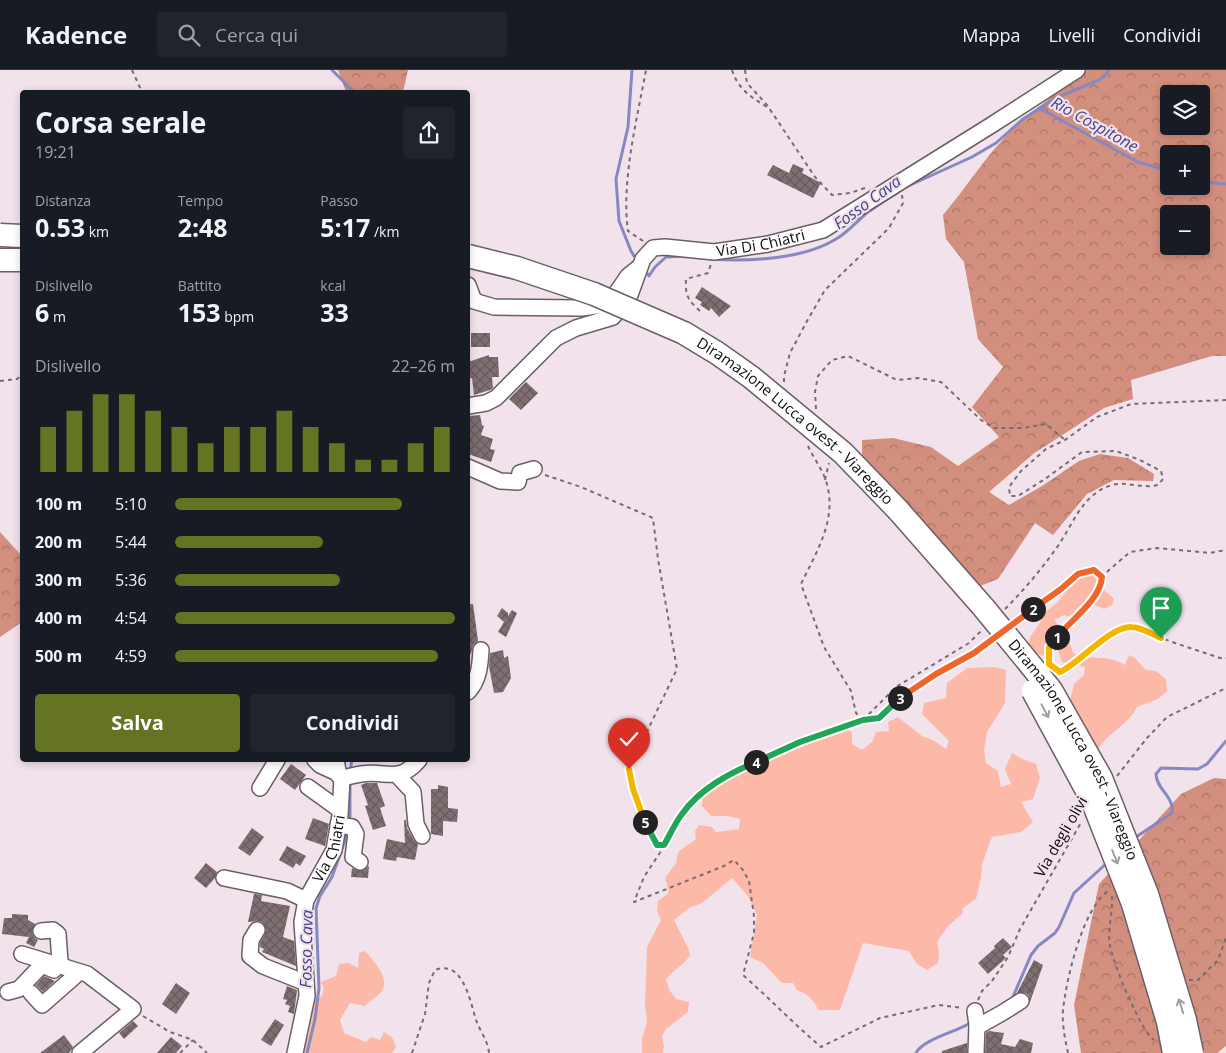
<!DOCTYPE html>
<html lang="it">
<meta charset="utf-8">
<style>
body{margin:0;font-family:"Open Sans",sans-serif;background:#20242c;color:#f1f3f6;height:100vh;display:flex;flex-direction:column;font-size:19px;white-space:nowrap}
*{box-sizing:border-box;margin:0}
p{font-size:16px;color:#9ea1a6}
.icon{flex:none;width:28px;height:28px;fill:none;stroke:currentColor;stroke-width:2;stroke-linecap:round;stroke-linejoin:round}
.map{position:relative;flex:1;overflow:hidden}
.drawer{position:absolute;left:20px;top:20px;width:450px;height:672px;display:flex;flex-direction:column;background:#171b24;border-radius:5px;box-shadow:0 2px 8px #0003}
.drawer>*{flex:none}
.controls{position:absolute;left:1160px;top:15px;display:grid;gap:10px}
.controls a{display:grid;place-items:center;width:50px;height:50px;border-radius:5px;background:#171b24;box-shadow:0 2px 8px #0003;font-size:25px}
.pin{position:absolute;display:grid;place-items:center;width:42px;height:42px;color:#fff;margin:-51px -21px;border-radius:50% 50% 50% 0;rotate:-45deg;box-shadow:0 0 5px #0007}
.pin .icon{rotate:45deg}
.km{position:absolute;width:25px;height:25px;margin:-12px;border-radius:50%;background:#222;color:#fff;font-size:14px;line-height:25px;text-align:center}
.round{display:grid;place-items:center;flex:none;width:52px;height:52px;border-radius:5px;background:#20242c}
.summary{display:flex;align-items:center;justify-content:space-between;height:85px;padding:0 15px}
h1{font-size:28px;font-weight:700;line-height:38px}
.figures{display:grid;grid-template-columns:repeat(3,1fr);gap:8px;height:85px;padding:5px 15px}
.figures div{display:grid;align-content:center}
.figures b{font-size:25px;font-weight:700}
.figures small{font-size:14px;font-weight:400}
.figures p{font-size:14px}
.chart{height:140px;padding:10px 15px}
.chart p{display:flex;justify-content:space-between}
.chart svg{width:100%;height:90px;margin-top:5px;stroke:#647422;stroke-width:6}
.action{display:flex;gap:10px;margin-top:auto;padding:10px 15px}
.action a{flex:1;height:58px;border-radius:5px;background:#647422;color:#fff;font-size:20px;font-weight:700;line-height:58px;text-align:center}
.action a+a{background:#20242c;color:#f1f3f6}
ul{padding:0 15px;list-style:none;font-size:16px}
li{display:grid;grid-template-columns:80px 60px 1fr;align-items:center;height:38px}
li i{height:12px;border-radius:6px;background:#647422}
header{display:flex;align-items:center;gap:30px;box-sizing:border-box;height:70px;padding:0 25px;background:#171b24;border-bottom:1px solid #363941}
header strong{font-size:24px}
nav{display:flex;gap:28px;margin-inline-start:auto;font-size:18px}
.search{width:350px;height:45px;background:#20242c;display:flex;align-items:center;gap:12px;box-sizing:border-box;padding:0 18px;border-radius:5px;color:#9ea1a6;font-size:19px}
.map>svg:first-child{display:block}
</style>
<header>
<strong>Kadence</strong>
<div class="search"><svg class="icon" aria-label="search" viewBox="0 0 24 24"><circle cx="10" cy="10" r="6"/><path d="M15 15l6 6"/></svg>Cerca qui</div>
<nav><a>Mappa</a><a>Livelli</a><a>Condividi</a></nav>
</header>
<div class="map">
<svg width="1226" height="983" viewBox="0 0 1226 983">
<defs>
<pattern id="forest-crowns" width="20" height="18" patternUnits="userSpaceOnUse" patternTransform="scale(1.25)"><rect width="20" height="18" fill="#d38f7d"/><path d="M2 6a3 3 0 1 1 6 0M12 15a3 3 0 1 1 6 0" fill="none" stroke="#aa7365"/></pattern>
<pattern id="building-cross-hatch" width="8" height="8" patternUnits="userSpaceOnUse" patternTransform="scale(1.25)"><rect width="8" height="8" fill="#806f72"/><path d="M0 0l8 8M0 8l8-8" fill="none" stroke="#675a5c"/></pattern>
</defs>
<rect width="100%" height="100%" fill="#f2e2ec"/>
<g fill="#fdb9a7">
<path d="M1092,502L1101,507L1104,520L1114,529L1112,535L1104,539C1089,530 1084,537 1073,548L1064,545L1054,550L1067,566L1073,583C1091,592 1105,583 1125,595L1129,585L1135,588L1146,600L1156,601L1166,609L1167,621L1158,629L1137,637C1129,654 1109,662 1099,678H1088L1071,645L1070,631L1074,614L1084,605L1085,597L1062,592L1058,580L1042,586L1027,578C1030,561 1039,560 1044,543L1057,533L1064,524L1067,515L1079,506Z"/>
<path d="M995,597L1006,600L1005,633L987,662L984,680L986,693L998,701L1001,717L1011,714L1005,699L1012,683L1022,689L1036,694L1040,708L1033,729L1021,732L1033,752L1021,762L992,767L982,794L981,808L976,829L963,838L962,844L948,856L937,872L939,882L938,893L927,900L917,894L909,881L863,873L840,940H818C814,929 807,924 797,920L793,913H782L763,893L750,887L757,845L748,826L732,808L702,833L689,838L674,850L688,878L690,885C684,896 673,899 666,910L670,921L676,929L689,932L688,942L666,959L662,966L664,976L663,983H642V969L647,952L645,935L647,877L661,850L657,841L658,831L669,823L665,808L676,793L678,782L696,769L695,761L699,755L712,757L716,762L739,759L740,749L727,746H711L702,736L703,721L738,700L800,672L848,655L852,664V674L862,680L872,672L876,662L889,661L888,652L898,647L922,666L933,670L946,679L949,671L922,644L924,633L946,628L947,613L967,598Z"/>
<path d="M365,881C375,893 395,912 377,926C373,930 369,931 365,936L350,933L340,950L344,963L366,972L371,967L380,970L384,962L392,967L396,977L392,983H303L310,958L313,934L316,929L322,926L324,918L321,912L336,906L339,894L349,893L358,898L359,883Z"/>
</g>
<g fill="url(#forest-crowns)" fill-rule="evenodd">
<polygon points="338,0 408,0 403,22 346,22"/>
<path d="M1084,0H1226V286H1212L1131,310L1133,329L1104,338L1033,384L989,422L1009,435L1042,416L1079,391L1100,384L1128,388L1154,404L1153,411L1114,410L1087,424L1053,465L1035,453L998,509L980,516L862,399V370L893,368L931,377L958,396L999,367L972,337L1003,297L978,269L964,192L946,169L943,145C967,117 986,85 1013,59C1036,38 1061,20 1084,0ZM1169,24H1201V56H1169ZM1169,84H1201V116H1169ZM1169,144H1201V176H1169Z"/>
<polygon points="0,462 22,486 22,552 0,567"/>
<polygon points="1214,708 1226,709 1226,976 1217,983 1081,983 1074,935 1099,814 1181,724"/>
</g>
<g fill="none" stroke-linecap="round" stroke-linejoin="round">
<g stroke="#8688c2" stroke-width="3">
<polyline points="332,0 354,22"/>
<polyline points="632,0 628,57 616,109 619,151 631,181 634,186"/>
<polyline points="1039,38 1138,92 1169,101"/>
<polyline points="1201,110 1214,113 1226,114"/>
<polyline points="908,116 972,87 996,73 1023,49 1056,28 1099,10 1105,6 1109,0"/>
<path d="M694,187C735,193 801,191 836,169C848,162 857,151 868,142C877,136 887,129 897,123"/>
<polyline points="648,204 649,206 655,197 666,187 686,186"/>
<polyline points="350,701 352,690"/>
<polyline points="350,710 350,751"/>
<path d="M1133,769L1172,743C1175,727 1156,719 1156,704L1161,698L1198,699L1207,694L1226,671"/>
<polyline points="1012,929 1031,885 1038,876 1055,863 1059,857 1074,823 1108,792"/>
<polyline points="307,983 315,949 319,918 316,838 320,826 332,807 348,762"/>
<path d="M916,983C923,969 957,962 972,952"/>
</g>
</g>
<g fill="url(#building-cross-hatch)">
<polygon points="793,94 804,99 802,103 821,113 813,128 767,105 773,95 789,103"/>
<polygon points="702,217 731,236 719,247 711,238 709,241 700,235 702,232 695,228"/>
<rect x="471" y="263" width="19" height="14"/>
<polygon points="489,285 489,287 498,287 499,307 492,307 493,318 490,320 474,325 472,308 468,309 468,292"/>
<polygon points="526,312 538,323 521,340 509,329"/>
<polygon points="480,345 482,355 484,356 481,365 493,369 490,379 495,380 491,392 468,384 468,368 470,360 469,346"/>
<polygon points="468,534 473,534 478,571 473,575 471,584 468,585"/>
<polygon points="502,538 508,543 508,546 512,540 517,543 506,567 498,562 504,552 497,546"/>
<polygon points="503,580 504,588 508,586 511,608 503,622 494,623 489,596 490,583"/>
<polygon points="291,694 306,705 295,720 280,709"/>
<polygon points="366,713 377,713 385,736 380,738 386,756 373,760 365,736 368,735 361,715"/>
<polygon points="438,715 448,717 448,738 458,739 457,752 443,751 443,766 431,764 431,719 438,719"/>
<polygon points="313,748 329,754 325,776 305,769"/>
<polygon points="404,750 406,750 407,758 414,770 418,774 415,790 397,787 396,791 383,789 387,769 405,773"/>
<polygon points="252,758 264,767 250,786 238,778"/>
<polygon points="287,776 306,786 300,796 296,793 293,798 279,790"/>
<polygon points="206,793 217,802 215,808 206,818 194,808"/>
<polygon points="369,796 368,808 351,807 352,798 360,801 364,800"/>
<polygon points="254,824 262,825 261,831 290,836 283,867 294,871 296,896 262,882 264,879 260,877 260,873 265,864 265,856 262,852 258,851 248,852"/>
<polygon points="12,844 28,845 28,850 35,854 32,862 34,867 38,870 34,877 26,873 29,867 2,864 4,848 12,848"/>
<polygon points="1003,868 1012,877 1003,885 1006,888 988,904 978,893 995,878 994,876"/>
<polygon points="1034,890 1043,895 1030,932 1029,926 1026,923 1017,923"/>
<polygon points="44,906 55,911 43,922 36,915"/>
<polygon points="176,913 190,923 176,944 162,934"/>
<polygon points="287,916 297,920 294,944 288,942 290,936 285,934 287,930 283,929"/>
<polygon points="275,949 284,955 271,976 261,970"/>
<polygon points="133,951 138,956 124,969 119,963"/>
<polygon points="989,961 1004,963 1001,974 1015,977 1020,969 1033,973 1031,983 985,983 986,963"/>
<polygon points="64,965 73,977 69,983 40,983"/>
<polygon points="171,967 182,976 176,983 157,983"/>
<polygon points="967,973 967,983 942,983 942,981"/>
</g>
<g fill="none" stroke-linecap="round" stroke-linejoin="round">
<defs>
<g id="minor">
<polyline points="468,215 474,231 494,237 582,238 603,235 617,222 628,206 638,198"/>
<path id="s1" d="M468,336L486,333L496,328L556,268L576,258L613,247L630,225L643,189L653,178L665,177L714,182L768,174L823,160L990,56L1077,0"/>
<polyline points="468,397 500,411 518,412 520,403 534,399"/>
<path d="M468,622C479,610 480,596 481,580"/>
<polyline points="315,690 320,695 335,702"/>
<polyline points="398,706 413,722 416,754 422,766"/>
<path d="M342,708C348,707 354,705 361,704C388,700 398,714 419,690"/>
<polyline points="308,717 340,740"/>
<polyline points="260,718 277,690"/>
<polyline points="338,755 352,757 356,764 353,787 360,792"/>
<polyline points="224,808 287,821 306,830"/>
<polyline points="257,860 251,870 250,886 263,896 306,913"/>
<polyline points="41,861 53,860 58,864 60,892 63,896"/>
<polyline points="22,884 87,904 133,939 80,983"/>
<polyline points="8,922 19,919 42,895 54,900"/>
<polyline points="31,923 42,935 75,906"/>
<polyline points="975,941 977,955 976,983"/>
<polyline points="977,957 1002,943 1021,931"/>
<path id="s2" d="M295,983L307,926L302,852L306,830L334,780L340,745L342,708L339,706L336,690"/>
</g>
<polyline id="highway" points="898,440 984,538"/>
</defs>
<use href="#minor" stroke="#6b5e66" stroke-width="18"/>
<use href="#highway" stroke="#6b5e66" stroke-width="25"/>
<g stroke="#766c73" stroke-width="2" stroke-dasharray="4 4" stroke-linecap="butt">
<polyline points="132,0 142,22"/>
<path d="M732,0C738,19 751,27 767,37"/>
<polyline points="745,0 747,13 767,35 815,107 832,125 850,123 865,118"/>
<path d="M643,171L628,161C621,112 637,49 646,0"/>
<path d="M700,241C688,230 685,226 686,209L708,203L711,194"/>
<polyline points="0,311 17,309 22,305"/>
<polyline points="784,312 784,306 790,283 807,251 825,220 889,158 903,133 902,125"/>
<polyline points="816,339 815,322 818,306 832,290 848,286 897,310 918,308 941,312 981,350 994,358 1023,358 1046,354 1065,370"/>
<path d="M808,376C813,387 822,399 826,411C838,448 817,481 801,514L824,577L851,621L856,643L863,650"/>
<polyline points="545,405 581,417 653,448 658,489 677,599 629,699 633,719 641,744 657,775 665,775 682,743 703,721 738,700 800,672 863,650 896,617 969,573 981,561"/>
<polyline points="825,410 829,393"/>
<polyline points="1103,509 1108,501 1130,482 1157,478 1210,483 1226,480"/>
<path d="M1005,539C1023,521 1040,501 1055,480C1073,456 1081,424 1112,415C1125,411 1143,419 1158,415L1163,409L1161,401L1140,390L1116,381L1082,382L1045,409L1018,426H1010L1009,417L1021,401L1046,379L1065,370L1097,347L1131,334L1226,330"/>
<path d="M1017,551L1061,519L1078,504L1094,500L1102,507C1101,536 1061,552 1050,576C1048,580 1049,587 1049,591"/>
<polyline points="1055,598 1060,602 1070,597 1116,560 1132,557 1175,573 1220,588 1226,588"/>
<polyline points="863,650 879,648 898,629 937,604 974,583 991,570"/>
<polyline points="1117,706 1147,668 1167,647 1226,618"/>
<path d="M665,775L644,807L634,832L724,796L734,790L743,800L749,811L754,846V863L743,905C770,929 794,954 821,977L880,948L939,935L963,938"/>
<path d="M1112,826C1113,843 1107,860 1110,876C1113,893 1141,962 1154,970"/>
<polyline points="1189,910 1198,910 1218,890 1226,868"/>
<polyline points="978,930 982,921 992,911 1008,887 1020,859 1082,751"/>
<polyline points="143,946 170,962 193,970 207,983"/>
<polyline points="180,983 193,970"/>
<path d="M412,983L425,944L429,913L435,900C463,889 470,931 476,950C480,961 488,971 489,983"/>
<path d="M1068,983C1065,969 1062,955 1063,940C1066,911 1083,835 1110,820"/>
</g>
<use href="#minor" stroke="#fff" stroke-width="15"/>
<use href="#highway" stroke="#fff" stroke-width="22"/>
<defs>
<g id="highway-bridge">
<polyline points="0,165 22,166"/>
<path id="s3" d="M468,186L517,198L594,224L684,263L717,283L751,307L843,383L898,440"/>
<polyline points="0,190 22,190"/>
<path id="s4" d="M984,538L1051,620L1101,708L1147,824L1185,950L1192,983"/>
<polyline points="1033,621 1092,730 1133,834 1168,952 1174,983"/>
</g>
</defs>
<use href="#highway-bridge" stroke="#6b5e66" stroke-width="25" stroke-linecap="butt"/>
<use href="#highway-bridge" stroke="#fff" stroke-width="22"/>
</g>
<defs><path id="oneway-shaft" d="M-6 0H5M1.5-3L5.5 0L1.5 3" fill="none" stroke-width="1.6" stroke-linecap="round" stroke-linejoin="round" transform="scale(1.25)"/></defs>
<g stroke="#a09e9f">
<use href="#oneway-shaft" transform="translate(1045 641) rotate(62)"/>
<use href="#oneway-shaft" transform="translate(1115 787) rotate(68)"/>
<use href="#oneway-shaft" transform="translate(1181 936) rotate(-107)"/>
</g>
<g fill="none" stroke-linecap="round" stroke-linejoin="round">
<defs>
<path id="split-1" d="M1057,567L1049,577V594L1060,602C1081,592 1110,556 1132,557C1140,557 1152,564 1161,568"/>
<path id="split-2" d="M1033,539L1061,519L1078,504L1094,500L1102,507C1101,529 1070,551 1057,567"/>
<polyline id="split-3" points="900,628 936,604 974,583 1033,539"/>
<polyline id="split-4" points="756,692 800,672 863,650 879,648 900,628"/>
<path id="split-5" d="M645,752L657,775H664C670,765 675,753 682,744C700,719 728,704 756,692"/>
<polyline id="split-6" points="629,699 633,719 645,752"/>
</defs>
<use href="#split-1" stroke="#fff" stroke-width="10"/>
<use href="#split-2" stroke="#fff" stroke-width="10"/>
<use href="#split-3" stroke="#fff" stroke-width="10"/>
<use href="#split-4" stroke="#fff" stroke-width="10"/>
<use href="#split-5" stroke="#fff" stroke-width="10"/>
<use href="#split-6" stroke="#fff" stroke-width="10"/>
<use href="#split-1" stroke="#f5b400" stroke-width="6"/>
<use href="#split-2" stroke="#f0652b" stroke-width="6"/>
<use href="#split-3" stroke="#f0652b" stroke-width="6"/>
<use href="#split-4" stroke="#22a559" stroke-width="6"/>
<use href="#split-5" stroke="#22a559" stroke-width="6"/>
<use href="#split-6" stroke="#f5b400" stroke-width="6"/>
</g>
<g text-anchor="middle" stroke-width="4.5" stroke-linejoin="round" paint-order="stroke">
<g font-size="15" fill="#110c0f" stroke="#f2e2ec">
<text dy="5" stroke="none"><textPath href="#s1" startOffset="365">Via Di Chiatri</textPath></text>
<text dy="5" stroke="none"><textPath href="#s3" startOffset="372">Diramazione Lucca ovest - Viareggio</textPath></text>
<text dy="5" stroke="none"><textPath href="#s4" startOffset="169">Diramazione Lucca ovest - Viareggio</textPath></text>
<text transform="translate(1061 767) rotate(-60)" y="5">Via degli olivi</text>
<text dy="5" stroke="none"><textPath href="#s2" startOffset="212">Via Chiatri</textPath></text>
</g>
<g font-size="16" font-style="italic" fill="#46428a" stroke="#f2e2ec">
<text transform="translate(1095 54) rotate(29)" y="6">Rio Cospitone</text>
<text transform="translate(867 132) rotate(-36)" y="6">Fosso Cava</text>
<text transform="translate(306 879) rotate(-89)" y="6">Fosso Cava</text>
</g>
</g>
</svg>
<div class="controls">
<a><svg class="icon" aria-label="layers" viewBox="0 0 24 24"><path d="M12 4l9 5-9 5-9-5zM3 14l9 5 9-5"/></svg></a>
<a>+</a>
<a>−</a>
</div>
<div class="pin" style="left:1161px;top:568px;background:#1e9e55"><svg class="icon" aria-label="arrive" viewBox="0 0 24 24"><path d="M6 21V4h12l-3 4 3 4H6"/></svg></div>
<div class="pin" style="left:629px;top:699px;background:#d93025"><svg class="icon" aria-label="check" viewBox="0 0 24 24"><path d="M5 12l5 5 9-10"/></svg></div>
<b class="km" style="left:1057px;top:567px">1</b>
<b class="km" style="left:1033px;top:539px">2</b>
<b class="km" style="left:900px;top:628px">3</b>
<b class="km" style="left:756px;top:692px">4</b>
<b class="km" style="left:645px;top:752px">5</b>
<section class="drawer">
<div class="summary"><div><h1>Corsa serale</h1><p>19:21</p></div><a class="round"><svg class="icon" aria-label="share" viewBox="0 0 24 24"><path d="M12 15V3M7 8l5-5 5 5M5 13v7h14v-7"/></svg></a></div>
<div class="figures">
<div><p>Distanza</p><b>0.53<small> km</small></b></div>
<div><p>Tempo</p><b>2:48</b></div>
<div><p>Passo</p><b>5:17<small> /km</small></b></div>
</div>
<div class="figures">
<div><p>Dislivello</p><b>6<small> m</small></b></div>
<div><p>Battito</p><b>153<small> bpm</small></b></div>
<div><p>kcal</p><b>33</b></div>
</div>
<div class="chart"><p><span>Dislivello</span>22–26 m</p>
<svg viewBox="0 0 160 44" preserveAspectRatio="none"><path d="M5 44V22M15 44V14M25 44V6M35 44V6M45 44V14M55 44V22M65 44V30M75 44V22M85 44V22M95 44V14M105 44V22M115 44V30M125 44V38M135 44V38M145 44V30M155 44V22"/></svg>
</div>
<ul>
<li><b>100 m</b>5:10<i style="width:81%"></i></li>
<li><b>200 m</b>5:44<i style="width:53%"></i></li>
<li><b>300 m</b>5:36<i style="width:59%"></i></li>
<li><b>400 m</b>4:54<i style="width:100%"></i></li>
<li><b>500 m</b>4:59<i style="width:94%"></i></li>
</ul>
<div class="action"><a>Salva</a><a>Condividi</a></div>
</section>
</div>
